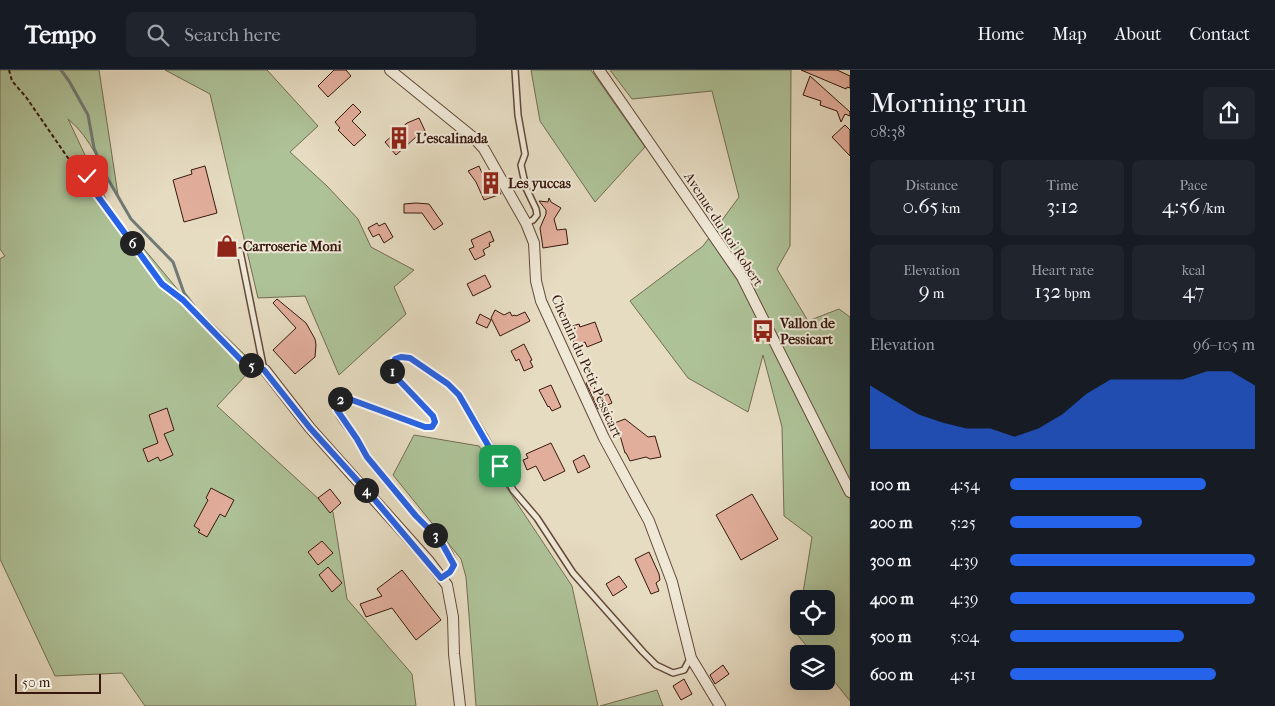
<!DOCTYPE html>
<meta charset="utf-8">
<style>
body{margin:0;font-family:"IM FELL French Canon",serif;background:#20242c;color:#f1f3f6;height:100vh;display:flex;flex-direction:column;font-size:19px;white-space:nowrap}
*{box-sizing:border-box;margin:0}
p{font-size:16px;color:#9ea1a6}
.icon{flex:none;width:28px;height:28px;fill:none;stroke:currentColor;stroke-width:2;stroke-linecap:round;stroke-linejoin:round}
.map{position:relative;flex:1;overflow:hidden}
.sheet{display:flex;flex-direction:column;background:#171b24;width:425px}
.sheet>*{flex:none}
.tools{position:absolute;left:790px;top:520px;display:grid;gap:10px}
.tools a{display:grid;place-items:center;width:45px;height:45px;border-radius:8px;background:#171b24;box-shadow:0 5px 20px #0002;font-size:25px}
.scale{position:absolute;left:15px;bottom:12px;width:86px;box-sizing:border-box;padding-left:5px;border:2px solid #37180d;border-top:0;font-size:14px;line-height:18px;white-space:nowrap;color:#37180d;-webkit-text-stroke:4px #efe8d7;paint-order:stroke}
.pin{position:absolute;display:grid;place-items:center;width:42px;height:42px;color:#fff;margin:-21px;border-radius:10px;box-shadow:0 2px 8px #0006}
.km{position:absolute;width:25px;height:25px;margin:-12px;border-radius:50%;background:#222;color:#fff;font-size:14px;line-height:25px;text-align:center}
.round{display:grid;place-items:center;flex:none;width:52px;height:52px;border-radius:8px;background:#20242c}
.headline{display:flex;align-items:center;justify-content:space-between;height:85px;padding:0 20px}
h1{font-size:28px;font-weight:600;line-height:38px}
.metrics{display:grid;grid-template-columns:repeat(3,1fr);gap:8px;height:85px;padding:5px 20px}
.metrics div{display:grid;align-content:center;border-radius:8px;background:#20242c;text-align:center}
.metrics b{font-size:21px;font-weight:600}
.metrics small{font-size:14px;font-weight:400}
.metrics p{font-size:14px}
.chart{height:140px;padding:10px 20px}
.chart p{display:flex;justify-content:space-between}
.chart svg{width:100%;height:90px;margin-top:5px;fill:#2563eb;opacity:.7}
ul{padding:0 20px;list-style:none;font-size:16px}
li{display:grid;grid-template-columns:80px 60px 1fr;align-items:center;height:38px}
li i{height:12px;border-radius:6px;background:#2563eb}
header{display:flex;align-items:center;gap:30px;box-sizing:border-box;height:70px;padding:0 25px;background:#171b24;border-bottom:1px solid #363941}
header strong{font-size:24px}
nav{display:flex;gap:28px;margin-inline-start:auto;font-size:18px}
.search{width:350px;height:45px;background:#20242c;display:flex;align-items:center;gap:12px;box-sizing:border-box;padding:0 18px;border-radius:8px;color:#9ea1a6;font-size:19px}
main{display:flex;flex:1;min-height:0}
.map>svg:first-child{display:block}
</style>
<header>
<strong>Tempo</strong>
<div class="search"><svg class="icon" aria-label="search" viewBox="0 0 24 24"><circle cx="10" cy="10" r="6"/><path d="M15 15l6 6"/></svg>Search here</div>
<nav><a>Home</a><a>Map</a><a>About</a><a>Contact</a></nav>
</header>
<main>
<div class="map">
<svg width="850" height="636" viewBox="0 0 850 636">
<rect width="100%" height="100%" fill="#e6dcc2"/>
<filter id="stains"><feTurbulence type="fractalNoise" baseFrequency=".004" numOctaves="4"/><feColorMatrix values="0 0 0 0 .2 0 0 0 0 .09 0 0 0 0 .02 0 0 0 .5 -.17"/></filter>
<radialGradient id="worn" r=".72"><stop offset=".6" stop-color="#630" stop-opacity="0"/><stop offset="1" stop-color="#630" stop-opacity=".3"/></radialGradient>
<g fill="#aec298" stroke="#726d52">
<path d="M0,0H99L118,125C102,100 92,68 68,49L110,138L179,221L246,286L244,292L248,303L217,336L333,442L347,529L412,604L416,636H145L122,603L55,606L0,489V189L5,186L0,179Z"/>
<polygon points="165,0 267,0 318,56 290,82 327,116 358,149 371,177 414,200 394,217 406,244 339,305 305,226 258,228 210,24"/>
<polygon points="531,0 591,0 645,77 595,132 540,51"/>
<polygon points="610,0 791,0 790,176 777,199 808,251 839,239 850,247 850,631 826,601 826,584 813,584 796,563 799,549 799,556 826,556 826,529 802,529 812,467 784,446 782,357 763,285 748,342 688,308 630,231 703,176 739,127 712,21 632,29"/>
<polygon points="414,365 479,376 572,516 598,636 476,636 466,507 461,489 393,405"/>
<polygon points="657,620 663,636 600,636"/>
</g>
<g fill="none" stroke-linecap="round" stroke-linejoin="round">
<polyline stroke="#717975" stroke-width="3" points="61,0 69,11 88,45 94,78 105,104 131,149 173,192 184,223 194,236"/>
</g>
<g fill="#e2ae9c" stroke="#37180d">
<polygon points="334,0 346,0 351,6 328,27 318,16"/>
<polygon points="801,0 837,0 850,6 850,18 847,17 846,19"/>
<polygon points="810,6 850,42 850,46 845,44 841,52 837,41 820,35 821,31 803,25"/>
<polygon points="353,34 361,42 352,51 366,65 354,76 338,60 340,58 335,52"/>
<polygon points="419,48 426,63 416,67 396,85 385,72 407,53"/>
<polygon points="845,55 850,60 850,86 832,67"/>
<polygon points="205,96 217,143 184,152 173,110 192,104 191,100"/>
<polygon points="479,96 482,103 486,102 488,108 492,106 501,124 484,130 476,112 468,101"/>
<polygon points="549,128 551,132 561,138 554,149 557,160 566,159 568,174 543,178 540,158 546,144 546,140 539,131 548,132"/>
<polygon points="416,133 429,134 443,154 434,160 422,143 404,143 404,134"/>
<polygon points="377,153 379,156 385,153 393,167 384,173 379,164 373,167 368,158"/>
<polygon points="490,161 494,171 489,173 490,176 483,180 485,185 475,190 469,179 474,177 471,170"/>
<polygon points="485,205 491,217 473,226 467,214"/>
<polygon points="277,229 306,253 315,269 316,275 315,287 295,304 273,280 296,258 273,233"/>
<polygon points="495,240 504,245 510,242 512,246 515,245 516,246 525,242 530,251 500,266 491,248"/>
<polygon points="480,244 491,250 487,258 476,253"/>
<polygon points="595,252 602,271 587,277 585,272 575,276 569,257 579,254 580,257"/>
<polygon points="524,274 532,290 530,291 533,297 524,301 519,289 516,291 511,281"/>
<polygon points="591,310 596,322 601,320 603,326 608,324 612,333 598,339 586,313"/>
<polygon points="551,315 561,337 552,341 549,336 548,337 539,320"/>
<polygon points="167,338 174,360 164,364 173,385 160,391 158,387 148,392 143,379 158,373 149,345"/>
<polygon points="625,349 648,367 655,366 661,387 650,389 646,387 630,391 626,383 625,383 619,362 613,365 609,355"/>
<polygon points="551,373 565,401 544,411 536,396 527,400 523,390 528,388 526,384"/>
<polygon points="584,385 590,397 578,403 573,391"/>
<polygon points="211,418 234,430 225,447 220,444 207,467 198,462 200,460 194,456 208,430 206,428"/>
<polygon points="330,419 341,433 330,443 318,428"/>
<polygon points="752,424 778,469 741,490 716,445"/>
<polygon points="322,471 333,483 318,495 308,482"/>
<polygon points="649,482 659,504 660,510 656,513 659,521 651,524 635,489"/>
<polygon points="328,497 342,513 332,522 319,505"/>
<polygon points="402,500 441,550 416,570 392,538 366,547 360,534 382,526 377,519"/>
<polygon points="619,506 627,517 613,526 606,514"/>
<polygon points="723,595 729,604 715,614 710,605"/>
<polygon points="684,609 692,624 681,630 673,616"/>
</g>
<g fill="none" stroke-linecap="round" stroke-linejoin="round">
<defs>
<g id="service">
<polyline points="515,0 518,45 525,84 521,95 526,118 536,139 537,145 533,150 526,153"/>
<polyline points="240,181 264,300"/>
<path d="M441,508L450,502L454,495C449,474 429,461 415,445C403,430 390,416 378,401C369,391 364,380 357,369C350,358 332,344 338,330L345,328L400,347L425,357H432L435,352L433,346L396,307C392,300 390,296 395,289L401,287L410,288L448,313L459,325L485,367L513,420L537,448L573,503L643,582L656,595L673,603L684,600L690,589"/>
</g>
<g id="minor">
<polyline points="390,0 475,69 484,79 526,153 534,173 536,211 541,231 604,368 649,451 672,512 691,588 720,636"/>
<polyline points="599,0 742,207 850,422"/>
<polyline points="265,300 310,358 428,490 447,515 453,547 454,584 460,636"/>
</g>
</defs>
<use href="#service" stroke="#63493a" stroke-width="8"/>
<use href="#minor" stroke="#63493a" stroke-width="12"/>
<polyline stroke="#37180d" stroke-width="2" stroke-dasharray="4 2.5" stroke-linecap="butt" points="9,0 12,11 26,27 68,88 87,106 97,125 162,214 183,230 241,290 255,296"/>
<use href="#service" stroke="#efe8d7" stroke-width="5"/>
<use href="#minor" stroke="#efe8d7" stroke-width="10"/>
</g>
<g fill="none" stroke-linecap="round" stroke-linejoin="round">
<defs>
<path id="route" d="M87,106L97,125L162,214L183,230L241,290L264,300L310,358L375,430L441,508L450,502L454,495L440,470L416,446L367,387L357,369L337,340L338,330L341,328L352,330L425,357H432L435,352L433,346L396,307C392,300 390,296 395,289L401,287L410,288L448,314L459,325L500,396"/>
</defs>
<use href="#route" stroke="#fff" stroke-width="10"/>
<use href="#route" stroke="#2563eb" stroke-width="6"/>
</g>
<defs>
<symbol id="building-bare" viewBox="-9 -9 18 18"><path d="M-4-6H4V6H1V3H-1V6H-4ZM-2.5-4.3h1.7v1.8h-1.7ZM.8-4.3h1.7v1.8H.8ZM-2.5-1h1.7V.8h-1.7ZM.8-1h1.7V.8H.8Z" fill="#8f2418" stroke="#efe8d7" stroke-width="2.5" paint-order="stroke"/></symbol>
<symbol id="shop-bare" viewBox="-9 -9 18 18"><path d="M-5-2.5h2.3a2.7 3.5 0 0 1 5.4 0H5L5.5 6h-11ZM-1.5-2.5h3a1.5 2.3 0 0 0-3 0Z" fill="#8f2418" stroke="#efe8d7" stroke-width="2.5" paint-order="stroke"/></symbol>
<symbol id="bus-bare" viewBox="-9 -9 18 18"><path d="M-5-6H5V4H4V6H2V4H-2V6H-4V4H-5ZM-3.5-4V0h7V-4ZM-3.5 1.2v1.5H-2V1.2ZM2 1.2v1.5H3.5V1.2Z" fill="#8f2418" stroke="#efe8d7" stroke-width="2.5" paint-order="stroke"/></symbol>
</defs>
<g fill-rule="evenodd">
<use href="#building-bare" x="383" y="52" width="32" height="32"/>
<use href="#building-bare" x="475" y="97" width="32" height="32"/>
<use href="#shop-bare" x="211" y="160" width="32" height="32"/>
<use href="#bus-bare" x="747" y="245" width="32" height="32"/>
</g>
<g text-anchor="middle" stroke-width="4" stroke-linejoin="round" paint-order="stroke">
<g font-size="14" font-weight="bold" fill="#37180d" stroke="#efe8d7" text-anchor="start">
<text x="416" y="73">L'escalinada</text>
<text x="508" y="118">Les yuccas</text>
<text x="243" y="181">Carroserie Moni</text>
<text x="780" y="258">Vallon de<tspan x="780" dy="16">Pessicart</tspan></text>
</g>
<g font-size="14" fill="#37180d" stroke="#efe8d7">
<text transform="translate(724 159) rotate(57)" y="5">Avenue du Roi Robert</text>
<text transform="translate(587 296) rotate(66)" y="5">Chemin du Petit Pessicart</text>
</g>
</g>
<rect width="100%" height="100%" filter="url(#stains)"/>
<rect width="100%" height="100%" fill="url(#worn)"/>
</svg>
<div class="tools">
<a><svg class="icon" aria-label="locate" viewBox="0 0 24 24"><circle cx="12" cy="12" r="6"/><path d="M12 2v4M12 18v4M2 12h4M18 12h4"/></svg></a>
<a><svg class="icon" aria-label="layers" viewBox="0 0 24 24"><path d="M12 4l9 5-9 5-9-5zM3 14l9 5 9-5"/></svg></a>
</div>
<div class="scale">50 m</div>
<div class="pin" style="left:500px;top:396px;background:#1e9e55"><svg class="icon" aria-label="arrive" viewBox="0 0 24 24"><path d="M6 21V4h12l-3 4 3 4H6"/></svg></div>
<div class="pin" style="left:87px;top:106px;background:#d93025"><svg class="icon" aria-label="check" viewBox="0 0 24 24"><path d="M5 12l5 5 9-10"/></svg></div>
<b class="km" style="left:392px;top:301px">1</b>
<b class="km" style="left:340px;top:329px">2</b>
<b class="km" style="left:435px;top:465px">3</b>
<b class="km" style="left:366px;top:420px">4</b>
<b class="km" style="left:251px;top:295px">5</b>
<b class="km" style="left:132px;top:173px">6</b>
</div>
<section class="sheet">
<div class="headline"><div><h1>Morning run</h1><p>08:38</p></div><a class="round"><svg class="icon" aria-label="share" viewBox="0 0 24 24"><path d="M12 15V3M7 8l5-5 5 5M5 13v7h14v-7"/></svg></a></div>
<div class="metrics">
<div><p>Distance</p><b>0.65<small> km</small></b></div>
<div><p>Time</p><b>3:12</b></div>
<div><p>Pace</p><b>4:56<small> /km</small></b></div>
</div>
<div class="metrics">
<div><p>Elevation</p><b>9<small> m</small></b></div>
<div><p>Heart rate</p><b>132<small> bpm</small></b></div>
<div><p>kcal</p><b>47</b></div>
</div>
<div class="chart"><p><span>Elevation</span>96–105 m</p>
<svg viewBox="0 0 160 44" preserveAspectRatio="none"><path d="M0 44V13L10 20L20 27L30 31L40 34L50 34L60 38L70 34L80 27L90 17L100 10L110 10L120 10L130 10L140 6L150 6L160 13V44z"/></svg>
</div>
<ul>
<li><b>100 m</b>4:54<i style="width:80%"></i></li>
<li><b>200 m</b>5:25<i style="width:54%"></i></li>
<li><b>300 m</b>4:39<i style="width:100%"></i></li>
<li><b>400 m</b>4:39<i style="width:100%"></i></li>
<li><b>500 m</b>5:04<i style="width:71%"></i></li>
<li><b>600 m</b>4:51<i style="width:84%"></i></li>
</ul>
</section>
</main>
